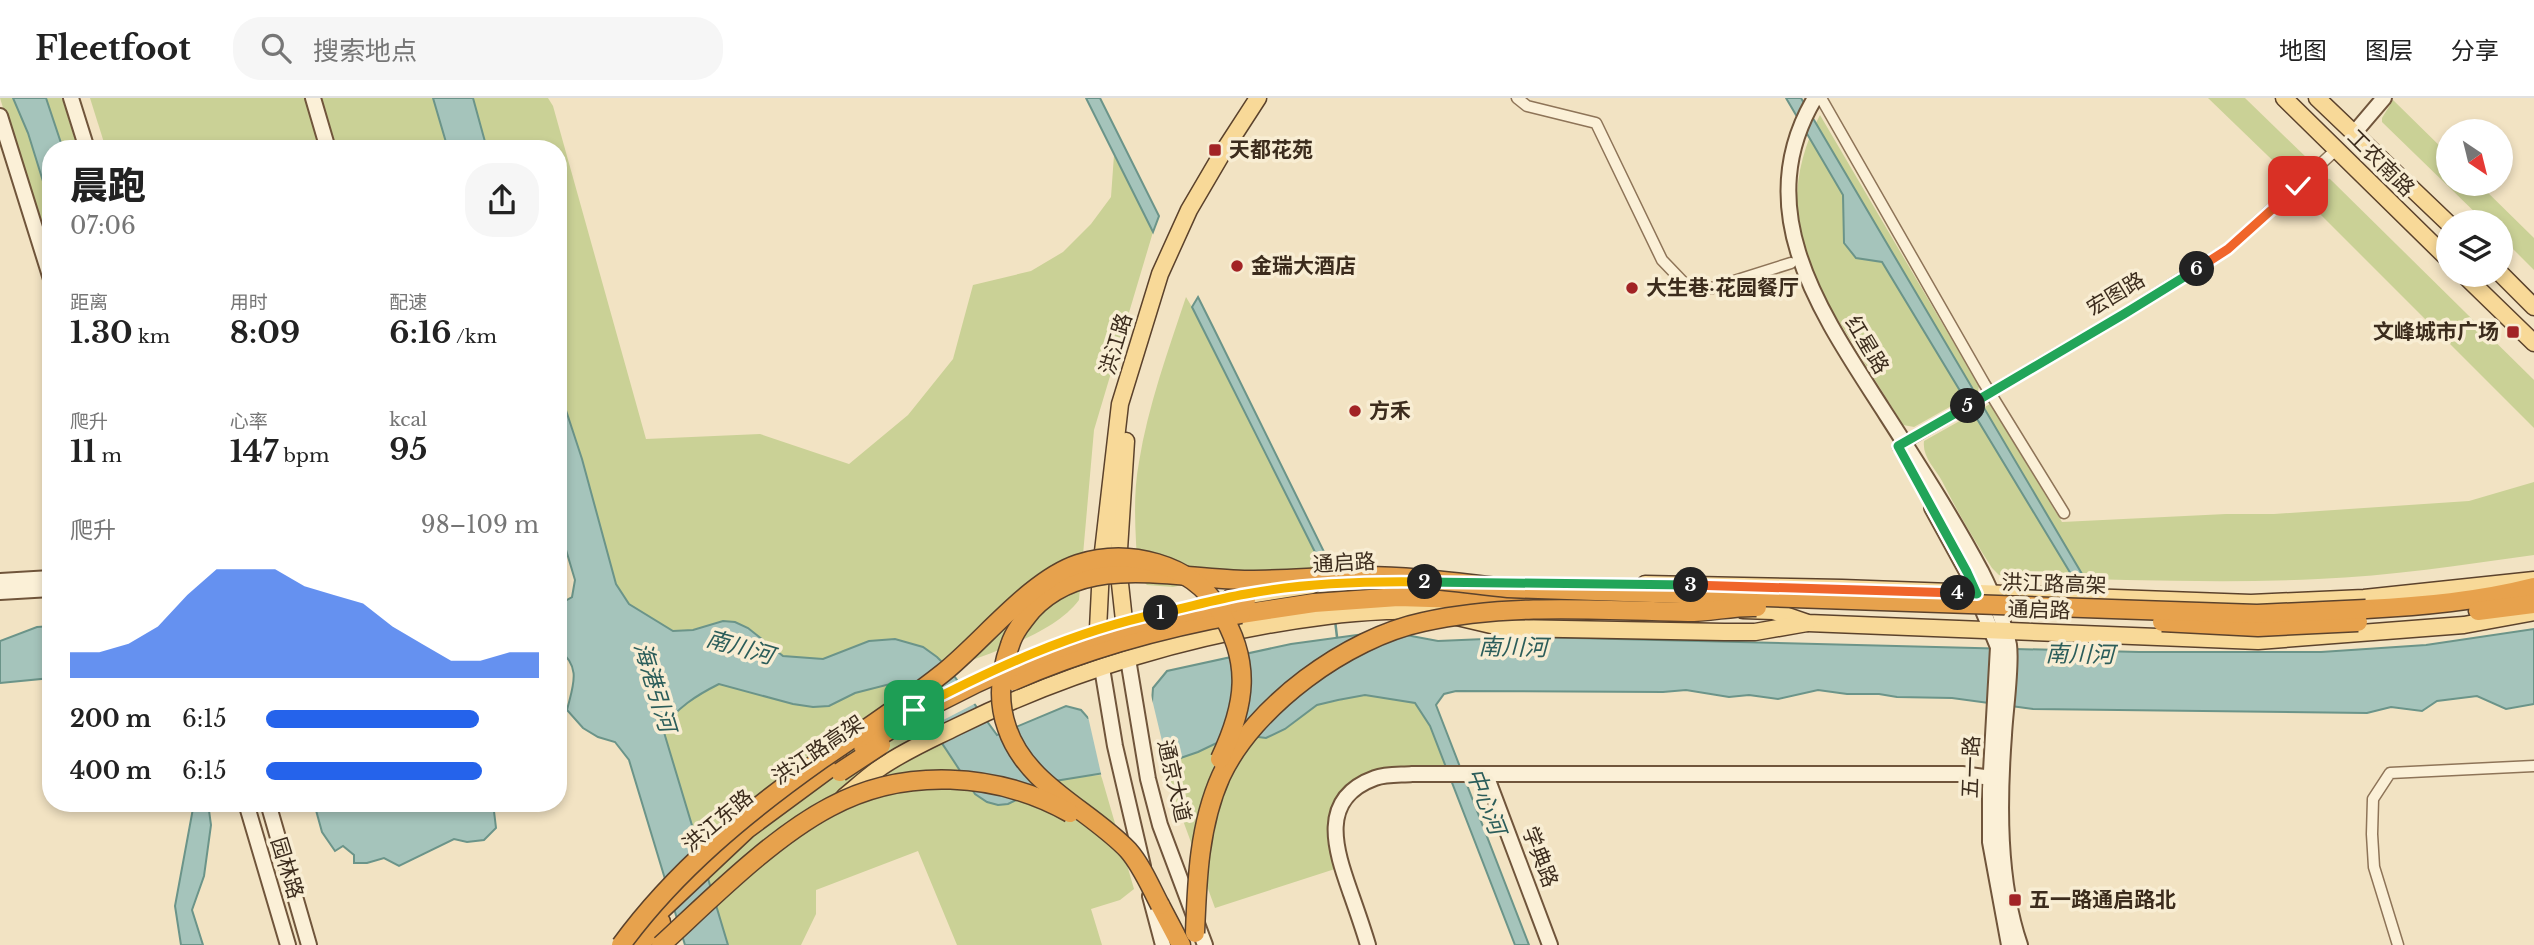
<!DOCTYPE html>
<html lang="zh">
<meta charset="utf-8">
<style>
body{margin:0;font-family:"Libre Baskerville","Noto Sans SC",serif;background:#f6f6f6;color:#222;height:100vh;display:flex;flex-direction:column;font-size:26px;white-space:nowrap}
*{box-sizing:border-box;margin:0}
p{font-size:23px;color:#767676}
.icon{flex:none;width:38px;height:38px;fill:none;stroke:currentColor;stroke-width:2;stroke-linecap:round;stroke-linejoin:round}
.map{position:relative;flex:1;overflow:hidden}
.sheet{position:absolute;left:42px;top:42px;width:525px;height:672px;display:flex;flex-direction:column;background:#fff;border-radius:28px;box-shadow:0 4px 10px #0003}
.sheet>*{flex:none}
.needle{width:46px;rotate:145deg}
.tools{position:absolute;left:2436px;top:21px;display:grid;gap:14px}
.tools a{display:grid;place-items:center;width:77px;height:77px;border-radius:50%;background:#fff;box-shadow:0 4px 10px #0003;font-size:35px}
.pin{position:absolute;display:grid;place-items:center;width:60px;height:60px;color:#fff;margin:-30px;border-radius:14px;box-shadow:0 4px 10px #0006}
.km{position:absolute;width:35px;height:35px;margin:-18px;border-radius:50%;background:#222;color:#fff;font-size:19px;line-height:35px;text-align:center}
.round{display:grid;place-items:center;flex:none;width:74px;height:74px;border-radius:28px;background:#f6f6f6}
.overview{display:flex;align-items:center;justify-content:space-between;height:119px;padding:0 28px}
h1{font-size:38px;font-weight:800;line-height:52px}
.metrics{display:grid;grid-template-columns:repeat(3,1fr);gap:10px;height:119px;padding:7px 28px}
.metrics div{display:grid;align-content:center}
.metrics b{font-size:30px;font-weight:800}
.metrics small{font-size:19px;font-weight:400}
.metrics p{font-size:19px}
.chart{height:196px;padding:14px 28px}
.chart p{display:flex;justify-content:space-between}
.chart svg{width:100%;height:126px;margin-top:7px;fill:#2563eb;opacity:.7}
ul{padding:0 28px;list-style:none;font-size:23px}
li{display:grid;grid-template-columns:112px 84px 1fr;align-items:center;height:52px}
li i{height:18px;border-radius:9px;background:#2563eb}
header{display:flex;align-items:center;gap:42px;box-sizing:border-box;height:98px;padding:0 35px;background:#fff;border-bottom:2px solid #e0e0e0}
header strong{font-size:33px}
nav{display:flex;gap:38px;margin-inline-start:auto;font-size:24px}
.search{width:490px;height:63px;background:#f6f6f6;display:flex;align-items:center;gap:18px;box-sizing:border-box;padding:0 24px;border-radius:28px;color:#767676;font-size:26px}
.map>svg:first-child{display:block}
</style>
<header>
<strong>Fleetfoot</strong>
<div class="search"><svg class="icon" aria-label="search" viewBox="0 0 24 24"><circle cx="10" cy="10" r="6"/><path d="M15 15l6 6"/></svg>搜索地点</div>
<nav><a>地图</a><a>图层</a><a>分享</a></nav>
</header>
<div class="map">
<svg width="2534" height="847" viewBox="0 0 2534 847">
<rect width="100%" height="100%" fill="#f2e3c3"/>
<g fill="#cad196">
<polygon points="0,0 62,0 78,51 51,51 51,166"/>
<polygon points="90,0 433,0 448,51 106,51"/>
<path d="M473,0H548L553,8L646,341L760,336L849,366L908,317L953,261L973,187L1031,173L1063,154L1091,126L1111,99L1114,57L1153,134L1094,332L1079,502C1054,536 989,555 949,571L869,543L823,561L783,558L748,530L723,523L693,532L673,533L629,506L616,486L582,361L558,288V281L567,260L558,229V51H487Z"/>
<polygon points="2208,0 2245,0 2308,61 2306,71 2294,83"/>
<polygon points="2393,2 2448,56 2448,86 2479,86 2534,140 2534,172 2501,139 2501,124 2485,124 2382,24 2382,20"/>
<path d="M1820,17L1979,288L1978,293L1914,329L1903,327C1885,298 1867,269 1850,241C1836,218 1820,196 1810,171C1789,120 1794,65 1820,17Z"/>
<polygon points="2323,80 2330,81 2534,282 2534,330 2302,98"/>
<path d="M1186,199L1192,209L1324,472L1235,476L1173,489L1147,487L1138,478C1136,441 1132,401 1139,364C1148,308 1168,253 1186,199Z"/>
<path d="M1990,306L2062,424L2226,416H2274L2469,403L2534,384V457C2462,467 2390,478 2318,481C2215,486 2112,481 2010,479L1999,477L1992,470C1974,442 1957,413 1942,383C1935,370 1922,359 1924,343Z"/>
<path d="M719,586L792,606L813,609L829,608L855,595L890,586C916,599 957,669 975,696L1066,680L1101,677L1134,791L1120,802L1091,811L1102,847H957L918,753L816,792V816L801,847H728L663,631C676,610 697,597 719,586Z"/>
<polygon points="1365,597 1415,605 1430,628 1446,670 1404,672 1347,694 1338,770 1215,810 1177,706 1166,665 1198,654 1225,641 1242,637 1266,639 1285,631 1317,607"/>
</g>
<g fill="#a5c4bb" stroke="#6b9489" stroke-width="2">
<polygon points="13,0 46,0 63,51 51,51 51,109 28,35"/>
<polygon points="433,0 473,0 487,51 448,51"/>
<polygon points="1086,0 1100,0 1159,118 1153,134"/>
<polygon points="1786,0 1801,0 2085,481 2074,481 1882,164 1856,160 1844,145 1843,97"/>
<polygon points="1198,199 1214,231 1332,470 1324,472 1192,209"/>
<path d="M558,288L582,361L616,486L629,506L673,533L693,532L723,523L735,524L748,530L783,558L823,561L869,543L895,541L923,549L937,559L949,571L997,637L1066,608L1081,612L1088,620L1152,604L1153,590L1167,573L1291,546L1357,537L1390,534L1438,543L1534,539L2139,554H2321L2426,547L2534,531V606L2506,611L2477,598L2437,603L2422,613L2391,609L2367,615L2033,611L1952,600L1897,599L1879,596H1847L1818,592L1778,601L1749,597L1729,599L1686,592L1663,594L1456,593L1444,596L1436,607L1529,847H1515L1430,628L1415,605L1365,597L1338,602L1317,607L1285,631L1266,640L1242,637L1225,641L1198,654L1166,665L1055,683L1008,706L998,707L987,704L975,696C957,669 916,599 890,586L855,595L829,608L813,609L793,606L719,586C697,597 676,610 663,631L728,847H685L629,662L615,644L598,639L583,630L567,612C573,587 582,569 558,551V507L572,499L575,482L558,425Z"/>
<polygon points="51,528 51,580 0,585 0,543 37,529"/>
<polygon points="194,705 208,705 211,727 204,778 192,812 203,847 181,847 175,808"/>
<polygon points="314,705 493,705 496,730 484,742 467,744 454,741 399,768 384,760 367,765 354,765 354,757 343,748 335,753 322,734"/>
</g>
<g fill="#f2e3c3">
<polygon points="963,585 978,604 926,631 914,610"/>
<polygon points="1151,597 1168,668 1102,680 1087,614 1149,601 1148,598"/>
</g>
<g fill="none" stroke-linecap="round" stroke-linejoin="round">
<polyline stroke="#6b9489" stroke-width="2.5" points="1335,522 1337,539"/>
<defs>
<g id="street">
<polyline points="1517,0 1527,8 1596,25 1662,162 1685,186 1712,190 1791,165"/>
<polyline points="1821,0 1984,285 2064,415"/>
<polyline points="1898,349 2124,216 2228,151 2337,51"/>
<polyline points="2398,847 2374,769 2372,736 2373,701 2390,675 2534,668"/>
</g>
<g id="secondary">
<polyline points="71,0 87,51"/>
<polyline points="313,0 328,51"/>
<path d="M1815,0C1748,112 1821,215 1882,310C1916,363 1951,417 1981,473C1992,495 2004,523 2009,547C2012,568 2005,614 2004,637C1999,704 1998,783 2020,847"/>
<polyline points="0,18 51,181"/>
<polyline points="2355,34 2384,0"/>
<polyline points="1932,410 1967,474 1998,549 1990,691 1990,744 2009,847"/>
<polyline points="0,483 51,480"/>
<polyline points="0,494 51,491"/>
<polyline points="1128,561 1148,681 1160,727 1205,847"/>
<polyline points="1102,570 1115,648 1143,768"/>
<polyline points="1489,685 1550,847"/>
<polyline points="246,705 288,847"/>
<polyline points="268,705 309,847"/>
<polyline points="1150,798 1163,847"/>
<path d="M1368,847C1363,830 1357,813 1351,796C1336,753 1317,701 1375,680C1386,676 1400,677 1412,676H1962L1999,681"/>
</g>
<g id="primary">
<polyline points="2284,0 2448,161"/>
<polyline points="2317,0 2448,125"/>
<polyline points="2501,176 2534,209"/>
<polyline points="2464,177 2534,245"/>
<polyline points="1645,486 1842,490 2251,505 2364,500 2534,482"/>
<polyline points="1230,500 1312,487"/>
<polyline points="1743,512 1773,513 1808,525 2258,543 2464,527 2534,514"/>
<polyline points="1457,519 1504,530 1724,534 1755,534 1807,525"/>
<polyline points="1126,541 1118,467 1126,343"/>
<polyline points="1100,546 1098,531 1101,471 1120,306 1160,176 1189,112 1223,54 1258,0"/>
<path d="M844,699C855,690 865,681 877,672C900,655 930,642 956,629C1071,572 1199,534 1327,518C1373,512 1419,512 1465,511"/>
</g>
<g id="highway">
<path d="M2366,511C2423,508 2479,503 2534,489"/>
<polyline points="2478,513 2534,506"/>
<polyline points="1241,516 1314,505 1398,499 1555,504"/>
<polyline points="1160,807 1181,847"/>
<polyline points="644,828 747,731 839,663"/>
<polyline points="639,847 661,824"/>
</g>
</defs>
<use href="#street" stroke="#8e7458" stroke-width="13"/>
<use href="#secondary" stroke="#70553b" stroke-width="18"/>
<use href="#primary" stroke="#5b422c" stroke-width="19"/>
<use href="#highway" stroke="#5b422c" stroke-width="21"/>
<use href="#street" stroke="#fbf0d7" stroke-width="10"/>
<use href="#secondary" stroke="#fbf0d7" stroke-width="14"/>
<use href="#primary" stroke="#f8d998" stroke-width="16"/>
<use href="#highway" stroke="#e7a24d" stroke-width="18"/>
<defs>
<g id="highway-bridge">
<polyline points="2162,524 2258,529 2358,524"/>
<path d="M1013,583C1086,551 1163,530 1241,516"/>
<path d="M863,648C939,600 1024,559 1110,533C1155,520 1201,511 1246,502"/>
<polyline points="840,674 881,647"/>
<path d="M1160,807C1150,788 1142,768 1128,752C1089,711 1026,687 1007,630C997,602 1000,575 1010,547C1014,534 1023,523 1032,512C1087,453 1177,482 1249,482C1288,482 1326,478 1365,478C1413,478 1460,485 1508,490L2257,516L2366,511"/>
<path d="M1195,835C1197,782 1199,727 1221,678C1254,608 1347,540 1423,524C1509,505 1600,512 1688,514C1711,514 1734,508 1757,509"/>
<path d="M621,847C675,773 747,714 822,661C863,633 904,606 943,575C983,543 1030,482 1078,466C1128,450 1191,465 1219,511C1252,564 1246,606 1220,661"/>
<path d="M661,847C710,802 771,740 830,709C904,669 997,674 1070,715"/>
</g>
</defs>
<use href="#highway-bridge" stroke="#5b422c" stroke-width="21" stroke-linecap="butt"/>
<use href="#highway-bridge" stroke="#e7a24d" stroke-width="18"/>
</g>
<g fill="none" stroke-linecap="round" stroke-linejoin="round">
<defs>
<path id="split-1" d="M914,612C992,571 1074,533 1161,515"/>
<path id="split-2" d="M1161,515C1189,509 1217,501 1246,496C1304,485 1365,483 1425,484"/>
<polyline id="split-3" points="1425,484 1691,487"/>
<polyline id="split-4" points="1691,487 1958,495"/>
<polyline id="split-5" points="1958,495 1977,496 1967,474 1898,348 1968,308"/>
<polyline id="split-6" points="1968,308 2124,216 2197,171"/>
<polyline id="split-7" points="2197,171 2228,151 2298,88"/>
</defs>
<use href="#split-1" stroke="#fff" stroke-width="14"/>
<use href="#split-2" stroke="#fff" stroke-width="14"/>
<use href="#split-3" stroke="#fff" stroke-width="14"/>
<use href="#split-4" stroke="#fff" stroke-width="14"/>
<use href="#split-5" stroke="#fff" stroke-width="14"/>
<use href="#split-6" stroke="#fff" stroke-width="14"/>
<use href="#split-7" stroke="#fff" stroke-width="14"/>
<use href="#split-1" stroke="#f5b400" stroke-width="9"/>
<use href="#split-2" stroke="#f5b400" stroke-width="9"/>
<use href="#split-3" stroke="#22a559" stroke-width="9"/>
<use href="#split-4" stroke="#f0652b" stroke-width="9"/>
<use href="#split-5" stroke="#22a559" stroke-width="9"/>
<use href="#split-6" stroke="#22a559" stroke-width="9"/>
<use href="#split-7" stroke="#f0652b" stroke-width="9"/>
</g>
<g fill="#a22325" stroke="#f8edd3" stroke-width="2.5">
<rect x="1208" y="45" width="14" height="14" rx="3.5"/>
<circle cx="1237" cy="168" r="7"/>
<circle cx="1632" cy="190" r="7"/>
<rect x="2506" y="227" width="14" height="14" rx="3.5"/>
<circle cx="1355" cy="313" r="7"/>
<rect x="2008" y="795" width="14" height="14" rx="3.5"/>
</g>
<g text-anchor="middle" stroke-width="7" stroke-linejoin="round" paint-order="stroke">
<g font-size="21" font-weight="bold" fill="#3c2c1d" stroke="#f8edd3" text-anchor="start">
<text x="1229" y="59">天都花苑</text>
<text x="1251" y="175">金瑞大酒店</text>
<text x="1646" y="197">大生巷·花园餐厅</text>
<text x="2499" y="241" text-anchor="end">文峰城市广场</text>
<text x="1369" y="320">方禾</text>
<text x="2029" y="809">五一路通启路北</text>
</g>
<g font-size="21" fill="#3c2c1d" stroke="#f8edd3">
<text transform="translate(2381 65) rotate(45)" y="7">工农南路</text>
<text transform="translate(2116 196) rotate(-31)" y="7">宏图路</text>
<text transform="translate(1116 246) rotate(-73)" y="7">洪江路</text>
<text transform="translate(1867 247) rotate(59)" y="7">红星路</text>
<text transform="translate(1344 465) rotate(-3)" y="7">通启路</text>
<text transform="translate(2054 486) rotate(2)" y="7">洪江路高架</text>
<text transform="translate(2039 512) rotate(2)" y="7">通启路</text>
<text transform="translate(818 652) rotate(-34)" y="7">洪江路高架</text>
<text transform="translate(1971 669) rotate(-88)" y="7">五一路</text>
<text transform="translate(1174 683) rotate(77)" y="7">通京大道</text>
<text transform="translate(718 723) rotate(-40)" y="7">洪江东路</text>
<text transform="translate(1540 759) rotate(69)" y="7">学典路</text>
<text transform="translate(287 770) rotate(73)" y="7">园林路</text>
</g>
<g font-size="23" font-style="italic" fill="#2b5d5a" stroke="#f8edd3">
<text transform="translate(740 549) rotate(16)" y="8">南川河</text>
<text transform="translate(1513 549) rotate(1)" y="8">南川河</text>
<text transform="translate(2080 556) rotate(1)" y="8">南川河</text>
<text transform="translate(655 589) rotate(73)" y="8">海港引河</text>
<text transform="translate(1486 703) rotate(69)" y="8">中心河</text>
</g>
</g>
</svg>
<div class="tools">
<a><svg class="needle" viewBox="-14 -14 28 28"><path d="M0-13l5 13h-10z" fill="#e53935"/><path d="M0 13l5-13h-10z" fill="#767676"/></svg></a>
<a><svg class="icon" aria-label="layers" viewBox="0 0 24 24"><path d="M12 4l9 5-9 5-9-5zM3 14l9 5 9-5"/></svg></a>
</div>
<div class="pin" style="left:914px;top:612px;background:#1e9e55"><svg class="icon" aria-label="arrive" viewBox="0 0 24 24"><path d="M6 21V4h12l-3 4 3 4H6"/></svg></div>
<div class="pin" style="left:2298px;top:88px;background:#d93025"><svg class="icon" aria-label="check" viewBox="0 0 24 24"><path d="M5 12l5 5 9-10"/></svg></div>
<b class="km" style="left:1161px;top:515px">1</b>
<b class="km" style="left:1425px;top:484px">2</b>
<b class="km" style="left:1691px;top:487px">3</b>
<b class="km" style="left:1958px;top:495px">4</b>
<b class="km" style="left:1968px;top:308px">5</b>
<b class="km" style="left:2197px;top:171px">6</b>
<section class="sheet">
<div class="overview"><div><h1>晨跑</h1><p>07:06</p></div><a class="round"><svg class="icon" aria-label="share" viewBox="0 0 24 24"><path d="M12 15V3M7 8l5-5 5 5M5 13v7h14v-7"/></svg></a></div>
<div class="metrics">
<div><p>距离</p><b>1.30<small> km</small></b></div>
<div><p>用时</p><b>8:09</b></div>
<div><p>配速</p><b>6:16<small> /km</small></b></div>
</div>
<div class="metrics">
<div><p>爬升</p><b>11<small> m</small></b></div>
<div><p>心率</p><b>147<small> bpm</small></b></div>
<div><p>kcal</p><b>95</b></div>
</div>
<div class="chart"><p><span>爬升</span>98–109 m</p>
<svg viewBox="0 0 160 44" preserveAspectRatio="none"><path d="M0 44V35L10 35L20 32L30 26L40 15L50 6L60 6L70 6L80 12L90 15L100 18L110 26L120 32L130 38L140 38L150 35L160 35V44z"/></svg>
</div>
<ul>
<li><b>200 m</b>6:15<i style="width:78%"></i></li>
<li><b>400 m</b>6:15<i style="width:79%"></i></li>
</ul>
</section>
</div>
